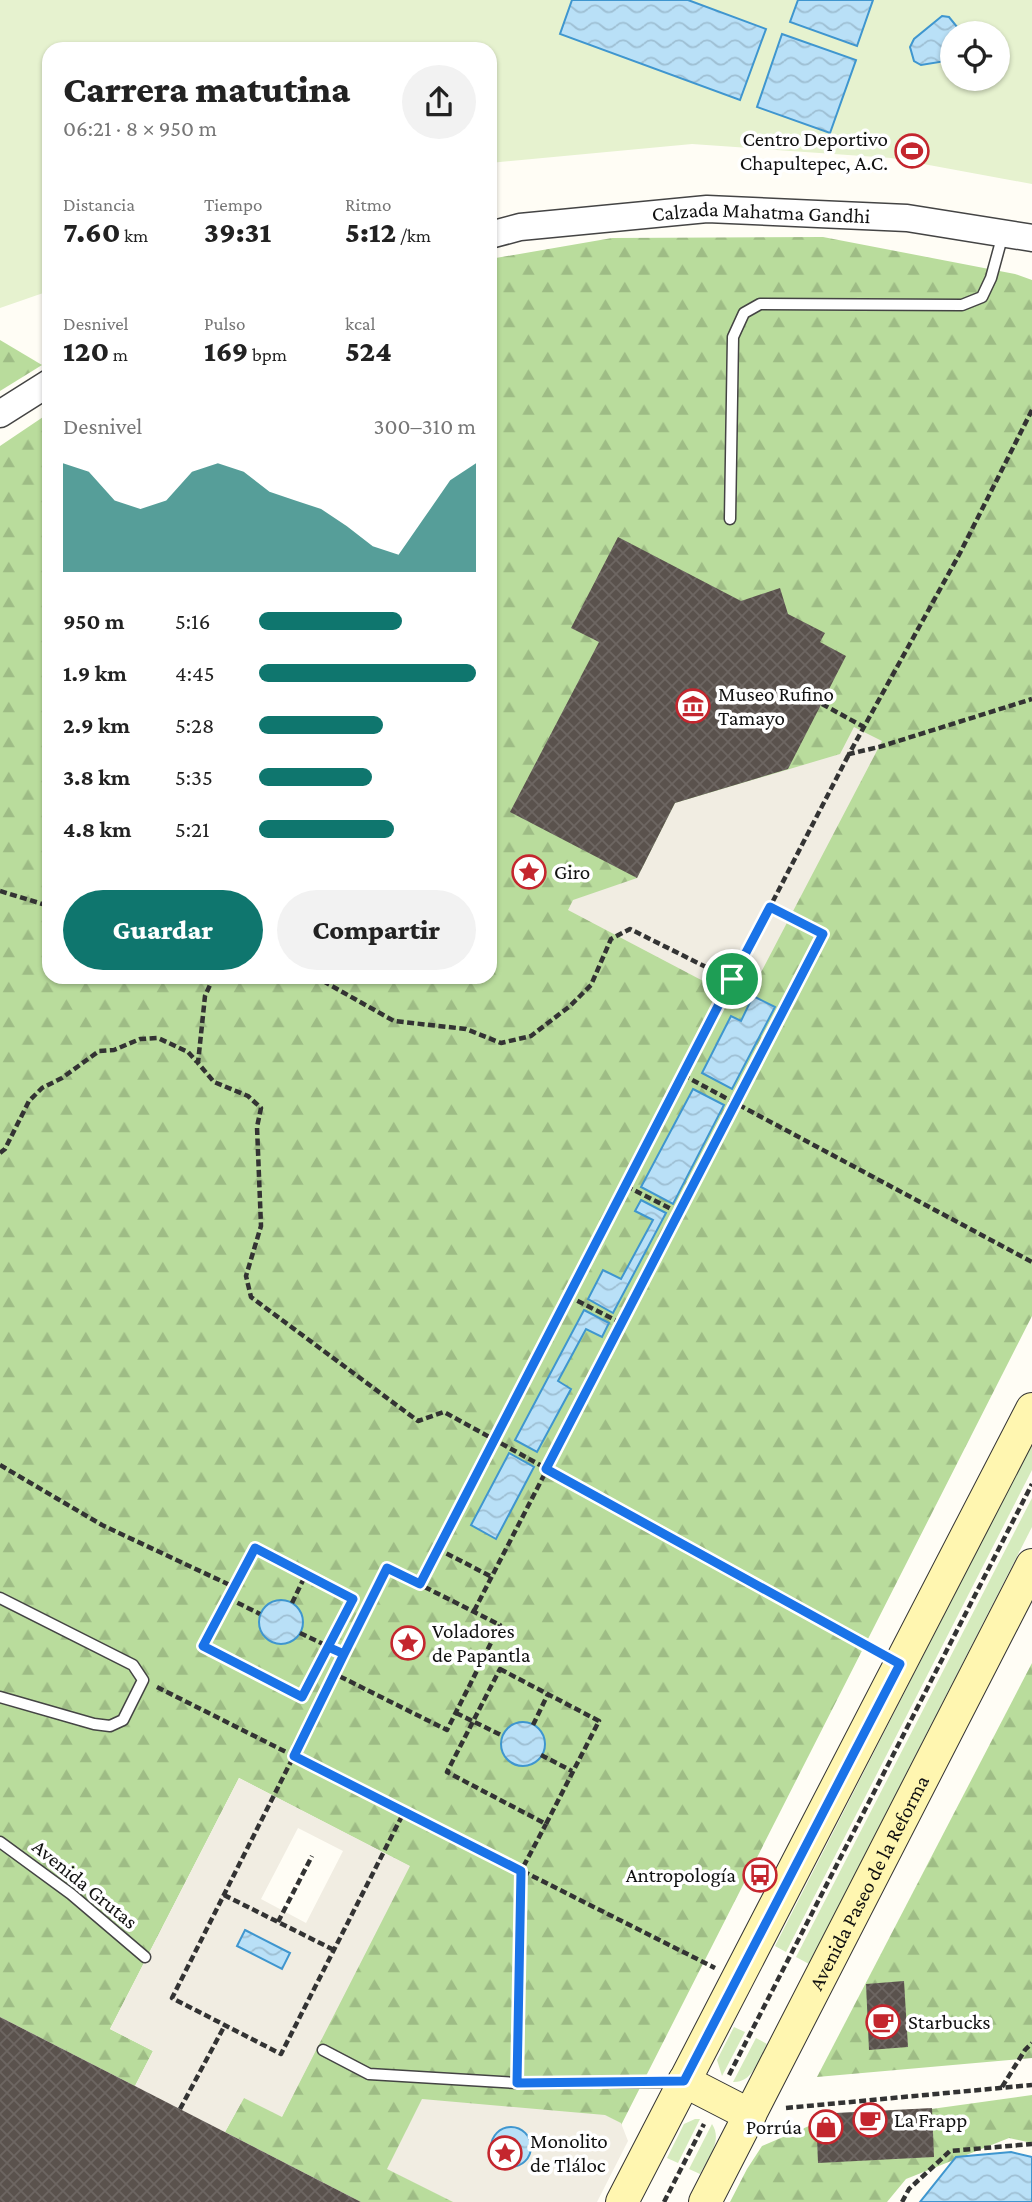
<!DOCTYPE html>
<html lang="es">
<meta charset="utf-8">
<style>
body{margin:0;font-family:"Crimson Pro",serif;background:#f2f2f2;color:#222;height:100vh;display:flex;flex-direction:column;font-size:26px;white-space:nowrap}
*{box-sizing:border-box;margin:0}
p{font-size:23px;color:#767676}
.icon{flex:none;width:38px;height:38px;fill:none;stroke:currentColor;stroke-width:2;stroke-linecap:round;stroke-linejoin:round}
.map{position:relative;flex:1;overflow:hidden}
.details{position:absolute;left:42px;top:42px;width:455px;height:942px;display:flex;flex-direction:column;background:#fff;border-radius:21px;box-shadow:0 2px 5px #0004}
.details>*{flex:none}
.fabs{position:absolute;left:940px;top:21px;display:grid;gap:14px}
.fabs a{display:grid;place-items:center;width:70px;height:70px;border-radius:50%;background:#fff;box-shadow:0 2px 5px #0004;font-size:35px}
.pin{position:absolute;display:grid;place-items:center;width:60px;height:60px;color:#fff;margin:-30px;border:4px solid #fff;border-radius:50%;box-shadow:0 2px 7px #0007}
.round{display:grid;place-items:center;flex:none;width:74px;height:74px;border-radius:37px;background:#f2f2f2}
.overview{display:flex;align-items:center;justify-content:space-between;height:119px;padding:0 21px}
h1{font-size:38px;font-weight:800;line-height:52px}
.stats{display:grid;grid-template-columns:repeat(3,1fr);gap:10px;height:119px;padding:7px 21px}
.stats div{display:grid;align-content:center}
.stats b{font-size:30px;font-weight:800}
.stats small{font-size:19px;font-weight:400}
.stats p{font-size:19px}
.chart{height:196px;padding:14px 21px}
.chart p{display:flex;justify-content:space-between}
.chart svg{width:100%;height:126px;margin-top:7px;fill:#0f766e;opacity:.7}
.cta{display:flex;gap:14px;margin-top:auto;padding:14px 21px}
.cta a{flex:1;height:80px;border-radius:42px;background:#0f766e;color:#fff;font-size:28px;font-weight:800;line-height:80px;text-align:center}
.cta a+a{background:#f2f2f2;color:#222}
ul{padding:0 21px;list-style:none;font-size:23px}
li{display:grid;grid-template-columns:112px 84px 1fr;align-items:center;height:52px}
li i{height:18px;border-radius:9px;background:#0f766e}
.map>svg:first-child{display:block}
</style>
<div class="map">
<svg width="1032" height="2202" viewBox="0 0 1032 2202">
<defs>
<pattern id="forest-firs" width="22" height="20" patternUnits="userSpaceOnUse" patternTransform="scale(1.75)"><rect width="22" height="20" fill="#b9dc9c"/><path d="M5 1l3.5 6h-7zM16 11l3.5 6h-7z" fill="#9ebc85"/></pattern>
<pattern id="water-waves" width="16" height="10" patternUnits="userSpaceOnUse" patternTransform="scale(1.75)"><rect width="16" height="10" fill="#b9e0f7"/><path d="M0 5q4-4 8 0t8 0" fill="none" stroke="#9ebfd3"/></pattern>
<pattern id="building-cross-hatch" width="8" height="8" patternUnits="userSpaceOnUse" patternTransform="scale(1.75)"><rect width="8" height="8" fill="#5a524d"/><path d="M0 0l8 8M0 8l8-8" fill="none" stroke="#6d6662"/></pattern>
</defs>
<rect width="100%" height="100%" fill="#fffdf5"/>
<g fill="#d5ebbd">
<polygon points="1032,1443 1032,1470 786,1952 775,1946"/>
<polygon points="1032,1498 1032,1527 809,1964 796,1957"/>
<polygon points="734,2027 745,2032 722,2076 717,2060"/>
<path d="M756,2038L767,2044C759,2059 753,2083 733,2082Z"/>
<polygon points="695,2119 700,2119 678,2163 667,2158 684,2124"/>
<path d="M712,2124C723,2141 708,2158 700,2174L689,2169Z"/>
</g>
<g fill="url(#forest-firs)">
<polygon points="823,237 1015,274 1032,280 1032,1316 582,2202 361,2202 225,2132 244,2097 282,2116 409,1866 239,1778 110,2029 153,2051 135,2086 0,2017 0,446 49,413 49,976 490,976 490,259 612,238"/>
<polygon points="0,340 42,365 0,391"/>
<polygon points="1032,1663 1032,2058 817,2077"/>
<polygon points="1032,2095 1032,2143 1009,2138 906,2179 887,2202 730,2202 747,2169 762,2146 809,2126"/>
</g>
<path fill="#e6f2cf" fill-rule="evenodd" d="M0,0H1032V184L891,158L692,144L490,163V49H49V291L0,308ZM952,33H998V79H952Z"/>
<g fill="#f1ede2" fill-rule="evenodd">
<polygon points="854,727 882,741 745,1003 568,910 573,900 637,878 675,803 840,754"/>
<path d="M239,1778L410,1866L282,2117L244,2098L225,2132L135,2086L153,2051L110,2029ZM298,1828L343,1851L306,1923L261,1899ZM245,1930L290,1953L282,1969L237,1946Z"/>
<path d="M422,2099L605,2115L621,2123L628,2141L597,2202H453L387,2169ZM503,2129L531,2152L524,2163L491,2145L498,2133Z"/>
</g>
<g fill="url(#water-waves)" stroke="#3f96cf" stroke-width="2">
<polygon points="572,0 688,0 766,29 740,100 560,34"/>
<polygon points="798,0 873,0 857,46 790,22"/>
<polygon points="942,16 949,17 962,33 952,33 952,60 921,65 914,61 910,47 914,39"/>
<polygon points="782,34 856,60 830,133 757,107"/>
<polygon points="753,996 775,1007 732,1089 702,1073 731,1016 741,1021"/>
<polygon points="693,1089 724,1105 673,1204 641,1187"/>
<polygon points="641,1200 666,1213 613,1313 588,1299 603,1270 621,1279 653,1220 635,1211"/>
<polygon points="584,1310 609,1323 602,1337 586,1329 558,1381 571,1389 537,1452 515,1440"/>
<polygon points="509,1453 534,1467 496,1539 471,1525"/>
<circle cx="281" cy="1622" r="22"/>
<circle cx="523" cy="1744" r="22"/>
<polygon points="245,1930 290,1953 282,1969 237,1946"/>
<circle cx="511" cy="2147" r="20"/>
<polygon points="1011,2152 1032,2157 1032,2202 920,2202 956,2157"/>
</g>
<g fill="url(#building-cross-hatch)">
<polygon points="618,537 741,601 780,588 788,614 825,633 820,642 846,656 788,769 675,803 637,878 510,812 599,642 571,628"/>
<polygon points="904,1981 908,2047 869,2050 866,1984"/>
<polygon points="0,2017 135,2086 361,2202 0,2202"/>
<polygon points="932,2108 934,2157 818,2163 816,2114"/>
</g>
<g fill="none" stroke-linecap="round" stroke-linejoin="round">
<defs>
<g id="service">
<polyline points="730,519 733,337 744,313 760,304 962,305 982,297 991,278 1003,234"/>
<polyline points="0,1598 133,1665 143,1680 123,1720 110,1726 94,1724 0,1697"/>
<polyline points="0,1842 71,1894 145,1957"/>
<polyline points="323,2050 369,2074 517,2083 678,2082"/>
</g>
<g id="tertiary">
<path id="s1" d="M490,235L520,227L707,209L907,218L1032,238"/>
<polyline points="0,414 49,383"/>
</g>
<g id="secondary">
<polyline points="684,2081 750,2115"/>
<polyline points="622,2202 1032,1409"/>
<path id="s2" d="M705,2202L1032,1565"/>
</g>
</defs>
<use href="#service" stroke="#444" stroke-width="13"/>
<use href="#tertiary" stroke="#444" stroke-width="29"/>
<use href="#secondary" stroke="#333" stroke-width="34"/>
<g stroke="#333" stroke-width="4.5" stroke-dasharray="7 3.5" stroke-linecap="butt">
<polyline points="1032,410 960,553 849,754 879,747 1032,699"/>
<polyline points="822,704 864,727"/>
<polyline points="0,891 49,906"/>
<polyline points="214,976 205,996 198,1063 214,1082 248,1096 261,1108 257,1127 261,1226 246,1276 251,1297 418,1421 444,1412 878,1651"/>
<polyline points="314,976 394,1021 466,1029 501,1043 531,1036 570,1006 591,985 611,939 630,929 732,980"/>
<polyline points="683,1075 1032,1262"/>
<polyline points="0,1153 5,1149 29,1101 42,1088 62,1078 99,1051 114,1050 140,1039 158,1038 188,1052 197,1062"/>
<polyline points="626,1186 679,1213"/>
<polyline points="568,1296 621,1323"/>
<polyline points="0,1465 102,1525 234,1587"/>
<polygon points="255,1548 353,1599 302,1697 203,1646"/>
<polygon points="387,1568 500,1625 447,1730 335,1674"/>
<polyline points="490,1576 438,1549 849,754"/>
<polyline points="420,1584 438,1549"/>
<polyline points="228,1598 260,1614"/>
<polyline points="292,1603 306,1574"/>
<polyline points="474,1611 823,934 770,907"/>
<polyline points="300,1633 344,1654"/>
<polygon points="500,1669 599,1721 546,1824 447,1772"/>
<polyline points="335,1674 172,1998 281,2054 404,1812"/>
<polyline points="157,1687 715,1968"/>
<polyline points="456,1713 503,1736"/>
<polyline points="533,1725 548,1694"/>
<polyline points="541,1755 572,1771"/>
<polyline points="224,1895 334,1950"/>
<polyline points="278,1922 312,1856"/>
<polyline points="518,2065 521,1871 546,1824"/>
<polyline points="729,2075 1032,1484"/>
<polyline points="1002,2087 1025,2050 1032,2043"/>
<polyline points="786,2108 1032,2085"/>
<polyline points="180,2109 225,2025"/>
<polyline points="664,2202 704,2124"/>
<polyline points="902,2202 909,2189 950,2151 1032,2144"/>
</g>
<use href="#service" stroke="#fff" stroke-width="10"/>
<use href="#tertiary" stroke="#fff" stroke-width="26"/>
<use href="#secondary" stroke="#fff6b0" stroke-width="32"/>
</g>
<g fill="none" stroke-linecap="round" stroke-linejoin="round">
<defs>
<polyline id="route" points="732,979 420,1584 387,1568 344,1654 328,1647 353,1599 255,1548 203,1646 302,1697 328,1647 344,1654 294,1756 521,1871 517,2083 684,2081 900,1664 546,1469 823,934 770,907 732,979"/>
</defs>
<use href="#route" stroke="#fff" stroke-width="14"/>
<use href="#route" stroke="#1a73e8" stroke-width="9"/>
</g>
<defs>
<symbol id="stadium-ring" viewBox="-11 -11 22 22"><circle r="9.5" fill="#fff" stroke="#c4262e" stroke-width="1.5"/><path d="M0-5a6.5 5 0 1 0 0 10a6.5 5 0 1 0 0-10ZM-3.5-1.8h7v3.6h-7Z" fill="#c4262e"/></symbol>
<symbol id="museum-ring" viewBox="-11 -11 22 22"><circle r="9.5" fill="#fff" stroke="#c4262e" stroke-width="1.5"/><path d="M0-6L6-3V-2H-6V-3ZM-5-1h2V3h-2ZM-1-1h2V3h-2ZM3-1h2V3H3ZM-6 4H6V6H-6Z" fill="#c4262e"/></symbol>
<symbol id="sight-ring" viewBox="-11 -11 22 22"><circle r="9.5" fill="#fff" stroke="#c4262e" stroke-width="1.5"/><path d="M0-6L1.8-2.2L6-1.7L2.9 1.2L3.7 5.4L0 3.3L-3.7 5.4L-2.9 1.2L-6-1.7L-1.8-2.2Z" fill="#c4262e"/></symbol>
<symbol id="bus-ring" viewBox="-11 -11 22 22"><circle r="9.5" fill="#fff" stroke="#c4262e" stroke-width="1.5"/><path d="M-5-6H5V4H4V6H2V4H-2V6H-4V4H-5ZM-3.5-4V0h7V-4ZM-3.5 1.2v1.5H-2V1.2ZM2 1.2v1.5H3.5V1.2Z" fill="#c4262e"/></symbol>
<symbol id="cafe-ring" viewBox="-11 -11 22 22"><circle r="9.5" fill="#fff" stroke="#c4262e" stroke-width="1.5"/><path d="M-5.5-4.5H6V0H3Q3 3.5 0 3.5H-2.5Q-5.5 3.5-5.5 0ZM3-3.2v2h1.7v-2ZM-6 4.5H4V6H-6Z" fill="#c4262e"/></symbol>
<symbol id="shop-ring" viewBox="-11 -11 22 22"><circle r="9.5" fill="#fff" stroke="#c4262e" stroke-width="1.5"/><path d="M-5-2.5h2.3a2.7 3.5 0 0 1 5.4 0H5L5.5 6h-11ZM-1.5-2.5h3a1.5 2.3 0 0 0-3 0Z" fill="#c4262e"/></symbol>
</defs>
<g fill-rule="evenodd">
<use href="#stadium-ring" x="893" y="132" width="38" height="38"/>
<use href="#museum-ring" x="674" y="687" width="38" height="38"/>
<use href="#sight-ring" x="510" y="853" width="38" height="38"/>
<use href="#sight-ring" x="389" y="1624" width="38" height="38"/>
<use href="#bus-ring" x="741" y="1856" width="38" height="38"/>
<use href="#cafe-ring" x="864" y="2003" width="38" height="38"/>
<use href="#cafe-ring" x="851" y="2101" width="38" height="38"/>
<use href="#shop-ring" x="807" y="2108" width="38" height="38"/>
<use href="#sight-ring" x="486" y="2134" width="38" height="38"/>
</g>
<g text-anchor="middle" stroke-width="7" stroke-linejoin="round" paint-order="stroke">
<g font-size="21" fill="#111" stroke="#fff" text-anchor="start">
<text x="888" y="146" text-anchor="end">Centro Deportivo<tspan x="888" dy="24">Chapultepec, A.C.</tspan></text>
<text x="718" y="701">Museo Rufino<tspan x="718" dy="24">Tamayo</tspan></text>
<text x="554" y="879">Giro</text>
<text x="432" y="1638">Voladores<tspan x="432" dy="24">de Papantla</tspan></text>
<text x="736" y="1882" text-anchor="end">Antropología</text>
<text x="908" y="2029">Starbucks</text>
<text x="894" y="2127">La Frapp</text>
<text x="802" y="2134" text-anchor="end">Porrúa</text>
<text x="530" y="2148">Monolito<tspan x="530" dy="24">de Tláloc</tspan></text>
</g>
<g font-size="21" fill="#111" stroke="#fff">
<text dy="7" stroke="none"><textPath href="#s1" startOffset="273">Calzada Mahatma Gandhi</textPath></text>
<text transform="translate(85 1884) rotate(39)" y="7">Avenida Grutas</text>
<text dy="7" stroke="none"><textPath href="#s2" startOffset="359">Avenida Paseo de la Reforma</textPath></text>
</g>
</g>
</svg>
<div class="fabs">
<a><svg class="icon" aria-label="locate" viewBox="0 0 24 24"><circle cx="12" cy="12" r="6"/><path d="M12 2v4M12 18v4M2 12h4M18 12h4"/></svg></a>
</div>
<div class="pin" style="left:732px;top:979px;background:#1e9e55"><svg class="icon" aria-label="arrive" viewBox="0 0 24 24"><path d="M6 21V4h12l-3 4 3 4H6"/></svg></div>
<section class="details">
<div class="overview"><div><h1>Carrera matutina</h1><p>06:21 · 8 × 950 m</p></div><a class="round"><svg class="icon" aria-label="share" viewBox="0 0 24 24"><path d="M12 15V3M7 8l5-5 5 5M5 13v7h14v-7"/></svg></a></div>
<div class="stats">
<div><p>Distancia</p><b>7.60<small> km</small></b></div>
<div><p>Tiempo</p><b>39:31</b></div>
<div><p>Ritmo</p><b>5:12<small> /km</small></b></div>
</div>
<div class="stats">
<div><p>Desnivel</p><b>120<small> m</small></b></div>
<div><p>Pulso</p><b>169<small> bpm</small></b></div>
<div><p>kcal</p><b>524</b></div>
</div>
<div class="chart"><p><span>Desnivel</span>300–310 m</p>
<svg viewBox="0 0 160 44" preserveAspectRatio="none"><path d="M0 44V6L10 9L20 19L30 22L40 19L50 9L60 6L70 9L80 16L90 19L100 22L110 28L120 35L130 38L140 25L150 12L160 6V44z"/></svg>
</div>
<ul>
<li><b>950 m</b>5:16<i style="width:66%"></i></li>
<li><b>1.9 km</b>4:45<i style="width:100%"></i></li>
<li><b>2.9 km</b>5:28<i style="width:57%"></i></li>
<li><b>3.8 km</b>5:35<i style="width:52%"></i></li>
<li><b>4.8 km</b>5:21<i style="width:62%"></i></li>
</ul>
<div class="cta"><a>Guardar</a><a>Compartir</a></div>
</section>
</div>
